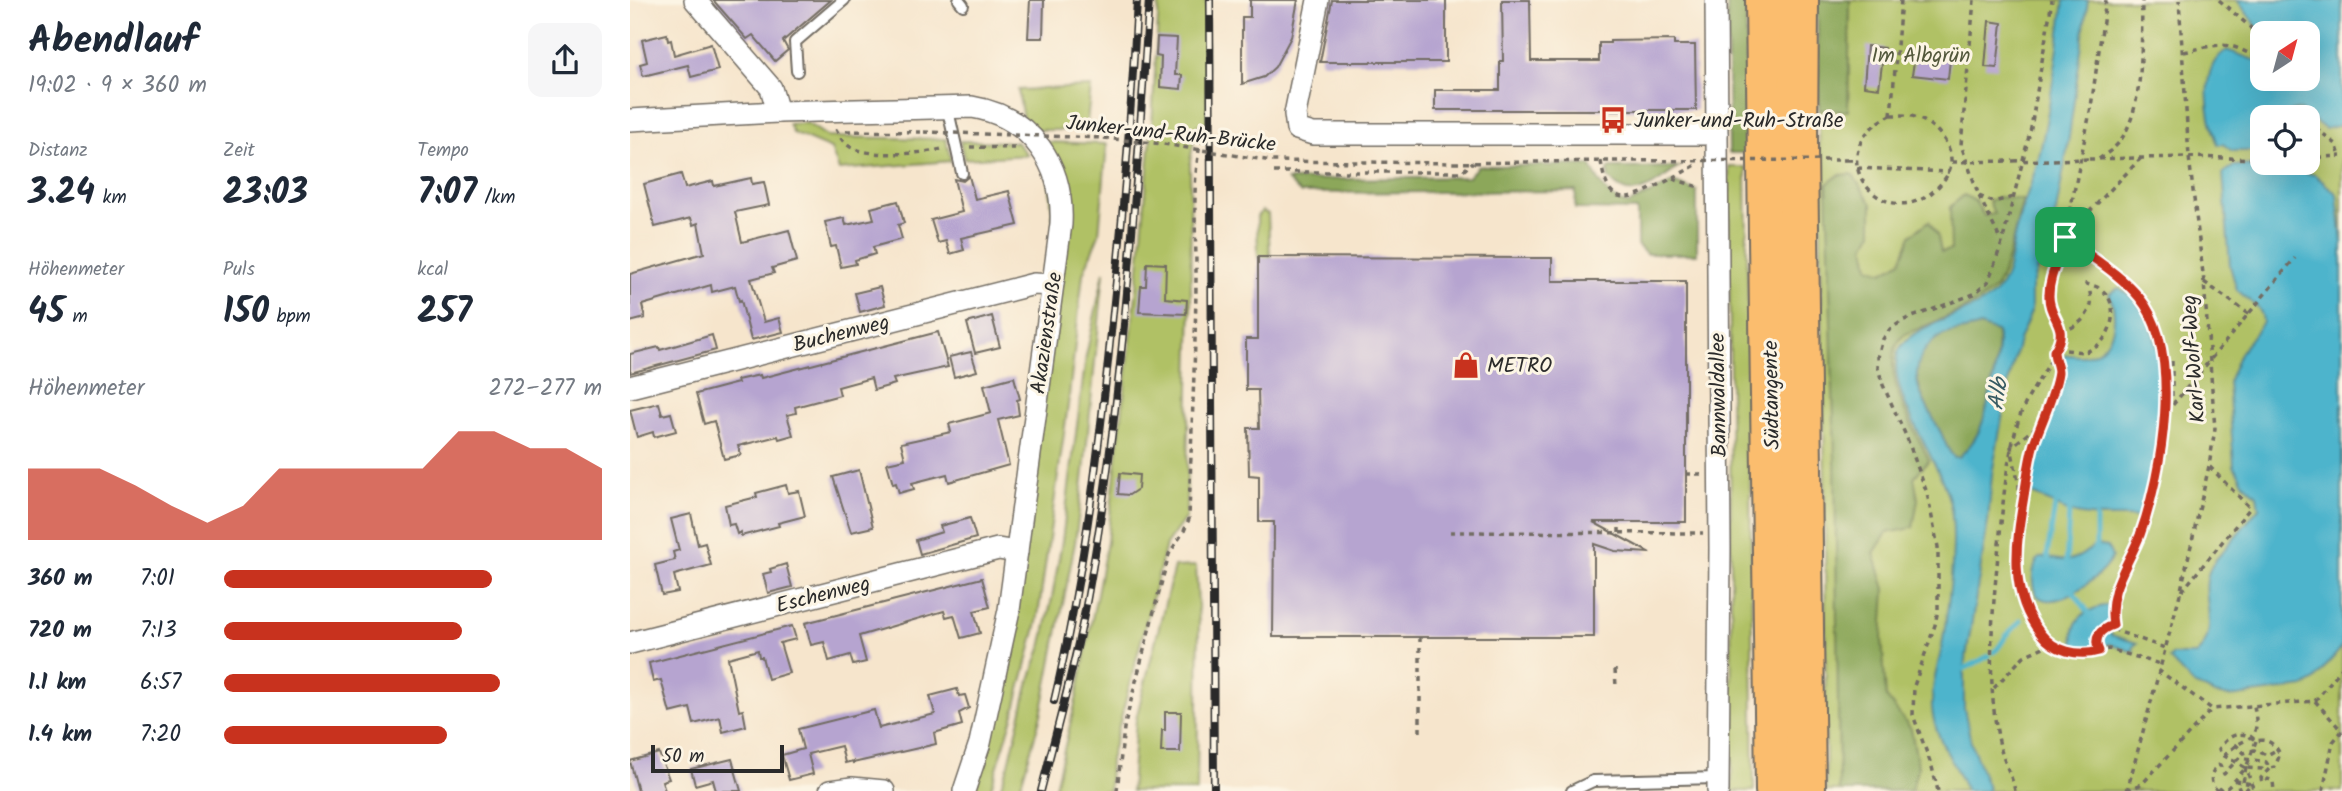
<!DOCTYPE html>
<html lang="de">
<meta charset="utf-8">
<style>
body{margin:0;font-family:Kalam,sans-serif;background:#f6f6f7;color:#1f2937;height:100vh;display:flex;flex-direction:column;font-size:26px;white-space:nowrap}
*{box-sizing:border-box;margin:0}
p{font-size:23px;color:#747a83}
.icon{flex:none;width:38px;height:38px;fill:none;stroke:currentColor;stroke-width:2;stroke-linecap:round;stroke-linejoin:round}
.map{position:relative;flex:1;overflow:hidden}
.details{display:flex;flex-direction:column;background:#fff;width:630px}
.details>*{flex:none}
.needle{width:46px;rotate:36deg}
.tools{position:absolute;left:1620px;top:21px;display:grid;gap:14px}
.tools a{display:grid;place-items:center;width:70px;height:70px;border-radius:14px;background:#fff;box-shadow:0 7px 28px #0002;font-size:35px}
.scale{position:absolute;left:21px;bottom:18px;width:133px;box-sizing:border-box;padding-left:7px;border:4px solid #2b2b2b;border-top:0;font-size:19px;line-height:24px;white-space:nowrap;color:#2b2b2b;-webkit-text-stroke:5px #fcf5e5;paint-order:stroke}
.pin{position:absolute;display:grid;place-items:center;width:60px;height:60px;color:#fff;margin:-30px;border-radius:14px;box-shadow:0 4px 10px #0006}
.round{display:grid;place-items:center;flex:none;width:74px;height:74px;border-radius:14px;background:#f6f6f7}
.head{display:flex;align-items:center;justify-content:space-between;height:119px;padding:0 28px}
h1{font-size:38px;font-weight:700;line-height:52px}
.stats{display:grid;grid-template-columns:repeat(3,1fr);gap:10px;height:119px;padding:7px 28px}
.stats div{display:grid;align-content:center}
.stats b{font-size:35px;font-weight:700}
.stats small{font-size:19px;font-weight:400}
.stats p{font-size:19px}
.chart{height:196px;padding:14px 28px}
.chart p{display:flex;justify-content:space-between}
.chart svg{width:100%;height:126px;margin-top:7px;fill:#c8321e;opacity:.7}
ul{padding:0 28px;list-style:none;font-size:23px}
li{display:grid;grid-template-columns:112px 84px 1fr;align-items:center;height:52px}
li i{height:18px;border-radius:9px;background:#c8321e}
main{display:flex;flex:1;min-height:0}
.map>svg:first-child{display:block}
</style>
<main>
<section class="details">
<div class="head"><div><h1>Abendlauf</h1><p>19:02 · 9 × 360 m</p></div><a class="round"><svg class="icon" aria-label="share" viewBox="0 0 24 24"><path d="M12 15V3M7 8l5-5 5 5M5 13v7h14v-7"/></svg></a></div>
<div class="stats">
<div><p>Distanz</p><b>3.24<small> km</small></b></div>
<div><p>Zeit</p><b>23:03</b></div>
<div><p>Tempo</p><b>7:07<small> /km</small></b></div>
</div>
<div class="stats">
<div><p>Höhenmeter</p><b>45<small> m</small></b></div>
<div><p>Puls</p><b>150<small> bpm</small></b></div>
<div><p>kcal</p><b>257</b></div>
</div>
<div class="chart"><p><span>Höhenmeter</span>272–277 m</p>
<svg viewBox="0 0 160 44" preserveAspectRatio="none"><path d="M0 44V19L10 19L20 19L30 25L40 32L50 38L60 32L70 19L80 19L90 19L100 19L110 19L120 6L130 6L140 12L150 12L160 19V44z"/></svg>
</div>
<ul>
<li><b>360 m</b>7:01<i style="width:71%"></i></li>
<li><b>720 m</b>7:13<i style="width:63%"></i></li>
<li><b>1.1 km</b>6:57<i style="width:73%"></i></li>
<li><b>1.4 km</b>7:20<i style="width:59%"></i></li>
</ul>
</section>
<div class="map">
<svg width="1712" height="791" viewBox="0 0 1712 791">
<rect width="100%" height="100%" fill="#fcf5e5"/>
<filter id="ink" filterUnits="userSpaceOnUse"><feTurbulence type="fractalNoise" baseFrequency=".0143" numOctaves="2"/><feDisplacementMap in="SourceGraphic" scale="14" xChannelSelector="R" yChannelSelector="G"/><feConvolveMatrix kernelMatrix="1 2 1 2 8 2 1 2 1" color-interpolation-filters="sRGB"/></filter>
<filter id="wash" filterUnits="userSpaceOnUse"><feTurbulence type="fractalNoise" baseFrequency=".00686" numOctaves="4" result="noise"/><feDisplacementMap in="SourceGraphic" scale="28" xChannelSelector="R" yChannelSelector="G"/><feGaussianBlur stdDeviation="1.57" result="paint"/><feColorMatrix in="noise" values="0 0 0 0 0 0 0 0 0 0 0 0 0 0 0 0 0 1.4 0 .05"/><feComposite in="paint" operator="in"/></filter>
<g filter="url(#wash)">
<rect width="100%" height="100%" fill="#f6e5cc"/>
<g fill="#b0c165" stroke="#6e7648" stroke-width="2" fill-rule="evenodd">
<polygon points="529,0 576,0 577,122 567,125 560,161 561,302 556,517 536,545 480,760 479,791 424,791 447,696 477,542 508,278 522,125"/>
<path d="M1220,0H1712V791H1196L1195,497L1189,110H1218ZM1633,33H1678V79H1633ZM1633,117H1678V163H1633Z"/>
<polygon points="461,87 456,130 406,130 393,120 388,90"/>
<polygon points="177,123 198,137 316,139 321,161 209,170 201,149 163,133 159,124"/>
<polygon points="330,141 386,142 398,155 334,159"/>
<polygon points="416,142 477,144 469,234 453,274 438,405 407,623 383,717 360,791 345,791 355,756 429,289"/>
<polygon points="1099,167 1116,167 1124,791 1102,791"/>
<polygon points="632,211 638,214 640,258 628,258 627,216"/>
<polygon points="474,272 454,472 445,543 411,715 389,791 369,791 379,764 398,685 411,648 422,598 432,541 456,356"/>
<polygon points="566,566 569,625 567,791 501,791 506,719 544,567"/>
</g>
<g fill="#8ca75a" stroke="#5c6942" stroke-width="2">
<polygon points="1097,0 1116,0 1116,153 1099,153"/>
<polygon points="1187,0 1220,0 1218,111 1189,110"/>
<path d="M960,165C970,182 978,202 999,204L1043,182L1067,191V254H1016L1007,245V210L945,209L946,191L670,193L657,180L838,177L848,166Z"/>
<path d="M1049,167C1026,183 1001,208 978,177V170L981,168Z"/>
<path d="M1222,174L1242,204V233L1235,246L1239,267L1253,272L1271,261L1281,235L1299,221L1308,237L1311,252L1321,250L1320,207L1334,195L1345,201L1354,216L1364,214L1359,201L1368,197L1393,200C1386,221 1377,277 1363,290C1343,308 1316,317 1292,327C1287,330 1277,332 1273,336C1244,365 1286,432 1299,460L1284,477L1288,499L1283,528L1257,533L1244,553L1255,589L1252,638L1256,697L1281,729L1288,767L1281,791H1209L1205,461L1197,184L1209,175Z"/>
<path d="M1350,326L1366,331C1372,347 1357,414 1349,431C1344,442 1337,449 1329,458L1324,457C1315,448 1315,439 1309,429C1292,398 1267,357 1313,335C1323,330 1338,331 1350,326Z"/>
</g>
<g fill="#4db4cc" stroke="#3c707c" stroke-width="2" fill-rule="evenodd">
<path d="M1434,0H1458L1437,151L1426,212L1401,288V312L1389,340L1379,380L1362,474L1358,522L1334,670V708L1341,742L1359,791H1336C1326,764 1304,738 1302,708C1301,686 1308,667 1312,646C1318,609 1327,545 1321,509C1314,464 1258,398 1267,356C1273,323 1344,317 1366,292C1381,274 1380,254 1385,233C1392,205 1404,179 1410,152C1421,102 1428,50 1434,0ZM1350,326L1367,332C1372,348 1357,414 1349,431C1344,442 1337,449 1329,457H1324C1315,448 1315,439 1309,429C1296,404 1277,381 1293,353C1297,346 1305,338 1313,335C1323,330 1338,331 1350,326Z"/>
<path d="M1607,0H1712V125L1695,129L1670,110H1662L1654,117H1633V145L1626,151H1602L1593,144L1588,145C1578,119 1567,67 1597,50L1629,62L1633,61V79H1678V33L1633,35Z"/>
<path d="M1626,165L1633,172H1673L1685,175L1707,194L1712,243V647L1685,680L1674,687L1600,697L1585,694L1563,684L1539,659L1543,655H1566C1595,625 1564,595 1583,563L1629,508L1627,495L1613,482L1604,466L1598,382L1610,353L1633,322L1632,315L1629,309L1607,290L1600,266L1593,173L1604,166Z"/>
<path d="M1489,288C1554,324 1531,461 1511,518C1489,515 1469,520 1446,514C1432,511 1405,492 1396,493L1416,418L1434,373L1432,357C1440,352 1445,357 1453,356C1484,352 1490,317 1479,294Z"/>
<path d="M1466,545L1478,547L1482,557C1474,578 1408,625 1403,584C1402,574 1403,566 1409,558C1420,556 1428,562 1439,560C1450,559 1457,550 1466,545Z"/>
<path d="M1478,605L1481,635L1507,643L1503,647L1504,652L1479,644L1461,650L1445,649C1439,622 1451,610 1478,605Z"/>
</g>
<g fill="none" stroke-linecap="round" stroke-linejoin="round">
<g stroke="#4db4cc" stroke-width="5">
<polyline points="1463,551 1466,545 1466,518"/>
<polyline points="1419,560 1417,556 1425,506"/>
<polyline points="1436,565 1439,512"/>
<polyline points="1440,587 1461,616"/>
<path d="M1364,652C1371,647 1373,638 1379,633C1384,628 1387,626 1391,620"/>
<polyline points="1334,669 1359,656"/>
</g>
</g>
<g id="blocks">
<g fill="#b6a4d0">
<polygon points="83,0 201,0 153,41 158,50 145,61 123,35 117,39"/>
<polygon points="400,0 414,0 413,38 398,38"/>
<polygon points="620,0 668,0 661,37 645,67 634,77 612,84 612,17 620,17"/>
<polygon points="702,0 816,0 816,62 690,62"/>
<polygon points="872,0 900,0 901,61 969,61 969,43 980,43 980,41 1044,40 1044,45 1065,45 1066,110 805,110 805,90 870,90 870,61 873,61"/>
<polygon points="1359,21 1372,23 1367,68 1355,67"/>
<polygon points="37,34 38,41 41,40 44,55 81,44 88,70 61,77 58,65 13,76 10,64 17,62 12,40"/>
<polygon points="527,37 547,38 545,75 552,75 551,89 530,87 531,57 526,56"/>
<polygon points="1237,46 1254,48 1249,88 1234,86"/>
<polygon points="1285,55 1320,59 1318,79 1282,75"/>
<polygon points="51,174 55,188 83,181 84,186 121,178 122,184 134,182 139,205 105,212 112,242 159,230 167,261 142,268 144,273 121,279 134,322 149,318 153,332 121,340 111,300 109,301 105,286 82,292 81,285 12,305 15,318 0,322 0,274 74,253 68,223 63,225 61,218 25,227 14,184"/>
<polygon points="339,176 345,199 379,191 388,225 331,238 334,250 320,254 316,241 308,243 301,220 332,212 324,179 333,181"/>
<polygon points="268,201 274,223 268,225 272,239 243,247 245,254 225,260 226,264 211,267 206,246 201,247 195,222 214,218 216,225 244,219 241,208"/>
<polygon points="628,257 922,258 922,281 1056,281 1056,522 963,522 1020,553 985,551 964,544 964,637 643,637 644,522 629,522 629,476 619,475 618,428 629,428 628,390 616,390 616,339 628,339"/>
<polygon points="517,263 536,264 535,298 557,300 556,314 509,312 511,286 516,286"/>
<polygon points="250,287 255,305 230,312 225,293"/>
<polygon points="362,316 370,347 345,353 337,323"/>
<polygon points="308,332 318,367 263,379 265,384 244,390 241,378 208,387 210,395 165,407 166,413 157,415 163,435 149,439 148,436 108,446 111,455 94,459 84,421 74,424 66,394 100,385 108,383 107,380 130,375 131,378"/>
<polygon points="82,335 86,350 0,373 0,354 29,347 30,350"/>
<polygon points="341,352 347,371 324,377 319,357"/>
<polygon points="384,377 390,399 387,400 389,415 368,420 379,465 319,482 317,474 282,483 284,489 269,493 266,483 263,484 257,463 275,459 271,443 321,432 319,424 361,413 354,385"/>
<polygon points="29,403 32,415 41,413 46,431 24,437 23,432 7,437 0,410"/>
<polygon points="229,470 243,527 221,532 203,477"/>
<polygon points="490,473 509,475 508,489 499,495 488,494"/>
<polygon points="156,485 158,493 169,491 175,516 148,523 149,526 111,536 111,532 107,534 104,524 99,525 95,505 127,497 126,493"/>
<polygon points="61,514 68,545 75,543 81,565 44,575 48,592 32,595 25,565 45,560 43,552 49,550 41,519"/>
<polygon points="340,518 346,538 290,554 286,540 312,532 310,526"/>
<polygon points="156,564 162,587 138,593 133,574 141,572 140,569"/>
<polygon points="352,578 360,607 344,611 350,633 331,638 324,615 316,617 314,611 229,636 236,662 223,665 220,655 199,661 194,642 181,645 175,623"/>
<polygon points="162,626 166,639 150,643 159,673 138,679 132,657 129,657 128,650 98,658 109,711 113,710 116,726 93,732 90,717 64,724 60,708 40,713 31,680 23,682 19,663"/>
<polygon points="327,689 329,696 335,695 339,708 329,713 332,725 304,733 306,744 223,763 223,761 215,763 211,746 178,754 183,774 159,780 152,755 173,749 168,729 244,710 249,728 305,714 300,696"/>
<polygon points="535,712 551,712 550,752 531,752 532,730 535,730"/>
<polygon points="29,753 39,779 32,781 35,791 8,791 0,761"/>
<polygon points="102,759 111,791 86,791 83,780 65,785 61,769"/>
</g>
</g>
</g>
<g filter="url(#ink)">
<use href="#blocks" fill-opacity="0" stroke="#726c63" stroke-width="2"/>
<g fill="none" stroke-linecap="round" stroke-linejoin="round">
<defs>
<g id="lane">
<polyline points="329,0 333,5"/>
<polyline points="167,71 165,42 214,0"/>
<polyline points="317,106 332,173"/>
<polyline points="942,791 963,781 1088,778"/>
</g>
<g id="street">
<polyline points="65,0 141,88 148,112"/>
<polyline points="688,0 665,114 667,129 683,134 1087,134"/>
<polyline points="1086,0 1090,548 1088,791"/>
<path d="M0,120L148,112L342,107C402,117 434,166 431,224L379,610L350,743L334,791"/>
<polyline points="0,387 404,284 422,285"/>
<polyline points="0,643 368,549 387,552"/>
<polyline points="200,791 222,788 254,791"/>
</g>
<g id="highway">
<polyline points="1135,0 1145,791"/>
<polyline points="1169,0 1168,149 1176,791"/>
</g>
</defs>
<use href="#lane" stroke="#726c63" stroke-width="14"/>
<use href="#street" stroke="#726c63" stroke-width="24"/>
<use href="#highway" stroke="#726c63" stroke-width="42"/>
<g stroke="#726c63" stroke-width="3.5" stroke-dasharray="5 5" stroke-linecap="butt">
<polyline points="1344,0 1331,145 1349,196 1371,241"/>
<polyline points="1589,0 1619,26 1633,43"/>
<path d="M1554,52C1569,49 1585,43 1600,46C1612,48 1622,58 1633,55"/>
<path d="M1261,115C1270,115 1279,114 1287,118C1310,126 1331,155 1316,177C1265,250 1178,155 1261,115Z"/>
<polyline points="1261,115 1271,0"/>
<polyline points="1678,122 1706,144 1710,156"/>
<path d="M206,129C209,135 213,143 219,146C237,158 292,154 312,149"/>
<polyline points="216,131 294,132"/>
<polyline points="340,147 385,148"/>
<path d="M1511,158L1435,237C1460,257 1489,272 1510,298C1554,352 1532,470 1511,531C1503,554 1486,577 1482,600C1480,610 1481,623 1487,631L1535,648"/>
<polyline points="1678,158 1711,156"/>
<polyline points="1459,159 1559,157 1633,159"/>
<path d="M1469,159C1476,154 1485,148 1490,141C1515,107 1511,41 1512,0"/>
<polyline points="1217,160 1225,160"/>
<path d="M971,161C977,205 994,203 1029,185C1043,178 1056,171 1069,163"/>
<polyline points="1322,162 1383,161"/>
<polyline points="824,163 983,161"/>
<polyline points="1227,168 1319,172"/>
<polyline points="644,172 832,172 843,162"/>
<polyline points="1043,179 1069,187"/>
<polyline points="1349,196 1363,202 1384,197"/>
<polyline points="1574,282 1619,314"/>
<path d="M1431,331C1445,329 1458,318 1461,304C1462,298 1459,293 1460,287"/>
<polyline points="1533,360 1542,360 1542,399 1545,402"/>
<polyline points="1535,411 1541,407 1665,258"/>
<polyline points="1056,474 1071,474"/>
<polyline points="1389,509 1389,486 1381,447 1410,424"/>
<polyline points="820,532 1073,533"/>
<polyline points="989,533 989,522"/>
<polyline points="1552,591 1620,508 1579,466"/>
<polyline points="790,637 790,735"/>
<path d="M1420,644L1402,622L1396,611L1389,587L1387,555L1389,515L1403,448L1428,372L1424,351C1436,347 1447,354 1458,351C1481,343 1492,306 1472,290C1466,285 1459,285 1452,283"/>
<path d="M1469,651C1463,638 1470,629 1483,625"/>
<polyline points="985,669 986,687"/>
<polyline points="1528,670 1582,709 1685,701 1712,668"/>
<polyline points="1364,688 1394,656 1420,644 1436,651 1455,653 1479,649 1530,664"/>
<polyline points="1685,701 1712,731"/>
<path d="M1626,741L1616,768L1591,754L1589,749C1598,735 1612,728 1626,741C1637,738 1645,744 1650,754L1645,767L1640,768"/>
<polyline points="1605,744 1614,753 1624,750 1637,755 1648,749"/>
<path d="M1594,756C1616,732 1632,747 1624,706"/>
<polyline points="1613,782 1616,768 1624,791"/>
<polyline points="1497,790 1512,784 1582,709"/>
<path d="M487,791L494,728L524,611L539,554L554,531L559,519C561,436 566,352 566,269C566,224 561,180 572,136"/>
<polyline points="1308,791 1302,767 1283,715 1284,686 1305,625 1308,609 1308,547 1297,493 1277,438 1253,385 1248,368 1248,357 1253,339 1260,329 1274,320 1344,294 1358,282 1372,243 1401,128 1422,0"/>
<path d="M1385,791C1382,775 1373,761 1370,746C1355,681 1363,608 1369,544C1373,503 1376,462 1388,422C1397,391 1423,365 1431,337V331L1421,306L1419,293L1435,237L1461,107L1476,0"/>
<polyline points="1497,791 1550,594 1579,466 1585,429 1574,282 1559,157 1549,0"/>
<path d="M1588,791C1579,783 1580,775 1586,766L1590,765L1594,774L1609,758L1636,762L1640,768L1631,778L1632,782L1638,779L1643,781L1644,791"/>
<path d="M1588,791L1592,787L1597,788C1605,781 1609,775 1616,768L1632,769L1634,772"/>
<polyline points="1610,791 1606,781 1621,784 1615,791"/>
<polyline points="1693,791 1703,742 1712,731"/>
</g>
<use href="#lane" stroke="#fff" stroke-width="10"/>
<use href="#street" stroke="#fff" stroke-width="21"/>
<use href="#highway" stroke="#fbbd6e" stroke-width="38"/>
<defs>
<g id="rail">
<polyline points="580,0 584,791"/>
<path d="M424,701C455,570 471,436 484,302C494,202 502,101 507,0"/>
<path d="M411,791C427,728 445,665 457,600C493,403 505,200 519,0"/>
</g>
</defs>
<use href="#rail" stroke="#2b2b2b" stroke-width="8"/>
<use href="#rail" stroke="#fcf5e5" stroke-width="5" stroke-dasharray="16" stroke-linecap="butt"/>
<g stroke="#726c63" stroke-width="3.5" stroke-dasharray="5 5" stroke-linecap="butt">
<polyline points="294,132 473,138 533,144 642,161 824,163"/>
<polyline points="983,161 1217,160"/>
<polyline points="1383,161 1459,159"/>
</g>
</g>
</g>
<g fill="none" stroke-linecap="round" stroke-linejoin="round" filter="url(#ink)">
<defs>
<path id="route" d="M1435,237C1460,257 1488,272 1509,297C1554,351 1532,474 1510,535C1498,566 1477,590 1483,625C1470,629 1463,638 1469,651C1448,657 1424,651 1411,634C1378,594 1386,543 1394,496C1397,478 1399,460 1404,443C1411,424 1426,391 1428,372C1428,365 1424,359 1424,351C1441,325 1418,319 1419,295C1419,274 1431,257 1435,237Z"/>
</defs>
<use href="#route" stroke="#fff" stroke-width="14"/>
<use href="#route" stroke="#c8321e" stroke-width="9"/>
</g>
<defs>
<symbol id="bus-bare" viewBox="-9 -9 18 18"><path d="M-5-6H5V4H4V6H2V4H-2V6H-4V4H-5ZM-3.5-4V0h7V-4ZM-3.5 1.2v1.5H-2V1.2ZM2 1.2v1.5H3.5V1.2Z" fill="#c8321e" stroke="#fcf5e5" stroke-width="2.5" paint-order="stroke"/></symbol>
<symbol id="shop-bare" viewBox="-9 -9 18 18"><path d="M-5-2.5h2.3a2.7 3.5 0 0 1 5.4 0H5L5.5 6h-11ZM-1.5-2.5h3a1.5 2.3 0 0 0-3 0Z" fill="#c8321e" stroke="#fcf5e5" stroke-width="2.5" paint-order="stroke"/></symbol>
</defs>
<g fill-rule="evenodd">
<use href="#bus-bare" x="964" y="101" width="38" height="38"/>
<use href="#shop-bare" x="817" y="346" width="38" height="38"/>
</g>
<g text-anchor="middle" stroke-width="6" stroke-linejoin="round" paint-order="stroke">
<g font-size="21" fill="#53583c" stroke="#fcf5e5">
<text x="1291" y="62">Im Albgrün</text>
</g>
<g font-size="21" fill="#2b2b2b" stroke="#fcf5e5" text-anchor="start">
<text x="1004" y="127">Junker-und-Ruh-Straße</text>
<text x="857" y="372">METRO</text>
</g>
<g font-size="21" fill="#2b2b2b" stroke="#fcf5e5">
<text transform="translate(541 133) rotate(6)" y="7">Junker-und-Ruh-Brücke</text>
<text transform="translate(211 333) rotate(-14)" y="7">Buchenweg</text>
<text transform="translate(416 333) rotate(-82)" y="7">Akazienstraße</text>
<text transform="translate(1563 359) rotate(-94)" y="7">Karl-Wolf-Weg</text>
<text transform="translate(1088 395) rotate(-91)" y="7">Bannwaldallee</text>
<text transform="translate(1141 395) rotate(-91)" y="7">Südtangente</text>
<text transform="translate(193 594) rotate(-14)" y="7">Eschenweg</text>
</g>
<g font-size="23" font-style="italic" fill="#375b63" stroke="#fcf5e5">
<text transform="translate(1367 394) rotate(-81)" y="8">Alb</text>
</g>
</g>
</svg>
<div class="tools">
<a><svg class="needle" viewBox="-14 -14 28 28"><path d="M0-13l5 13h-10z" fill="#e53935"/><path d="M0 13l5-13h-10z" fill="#747a83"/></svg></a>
<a><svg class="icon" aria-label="locate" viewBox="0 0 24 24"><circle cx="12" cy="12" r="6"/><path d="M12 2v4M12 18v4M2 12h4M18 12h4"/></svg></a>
</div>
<div class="scale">50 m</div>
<div class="pin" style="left:1435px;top:237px;background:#1e9e55"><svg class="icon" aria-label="arrive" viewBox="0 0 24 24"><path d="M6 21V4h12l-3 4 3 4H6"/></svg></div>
</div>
</main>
